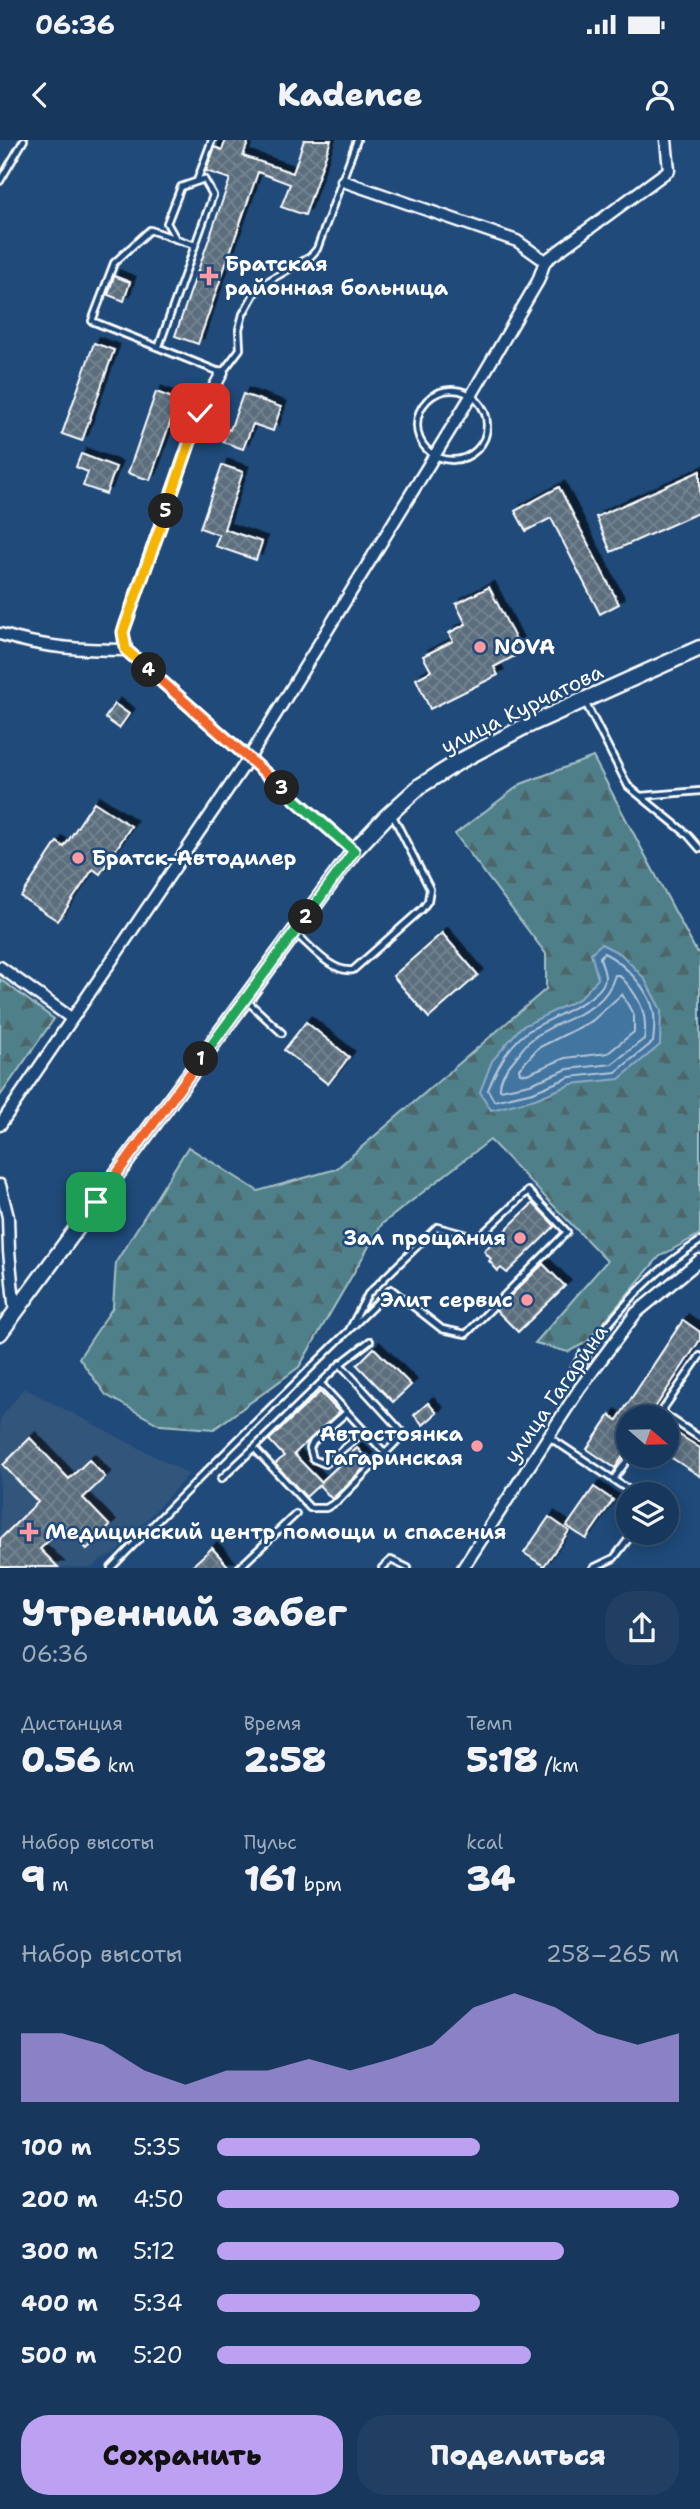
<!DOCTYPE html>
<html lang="ru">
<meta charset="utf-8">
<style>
body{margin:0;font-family:"Shantell Sans",sans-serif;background:#203f62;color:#f1f3f6;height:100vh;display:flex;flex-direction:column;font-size:26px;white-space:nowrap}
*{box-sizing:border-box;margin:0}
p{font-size:23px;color:#9eacbb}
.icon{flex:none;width:38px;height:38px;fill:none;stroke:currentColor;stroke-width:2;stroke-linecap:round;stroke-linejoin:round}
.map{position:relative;height:1428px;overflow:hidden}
.drawer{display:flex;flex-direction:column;background:#17385c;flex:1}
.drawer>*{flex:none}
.needle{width:46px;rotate:110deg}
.controls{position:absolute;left:616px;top:1265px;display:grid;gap:14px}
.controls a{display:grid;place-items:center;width:63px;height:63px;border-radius:50%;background:#17385c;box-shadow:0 4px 18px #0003,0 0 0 2px #365272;font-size:35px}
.pin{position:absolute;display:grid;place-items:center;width:60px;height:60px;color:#fff;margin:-30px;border-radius:14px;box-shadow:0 4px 10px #0006}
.km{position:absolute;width:35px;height:35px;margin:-18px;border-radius:50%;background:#222;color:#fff;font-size:19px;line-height:35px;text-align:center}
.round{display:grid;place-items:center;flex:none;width:74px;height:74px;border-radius:28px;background:#203f62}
.head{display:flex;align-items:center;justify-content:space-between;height:119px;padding:0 21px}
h1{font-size:38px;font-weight:800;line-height:52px}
.metrics{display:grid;grid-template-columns:repeat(3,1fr);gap:10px;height:119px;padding:7px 21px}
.metrics div{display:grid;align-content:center}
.metrics b{font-size:35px;font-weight:800}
.metrics small{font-size:19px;font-weight:400}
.metrics p{font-size:19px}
.chart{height:196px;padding:14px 21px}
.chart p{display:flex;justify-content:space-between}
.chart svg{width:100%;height:126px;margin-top:7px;fill:#bca0f2;opacity:.7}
.primary-button{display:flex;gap:14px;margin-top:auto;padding:14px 21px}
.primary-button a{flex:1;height:80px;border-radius:28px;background:#bca0f2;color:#111;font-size:28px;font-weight:800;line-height:80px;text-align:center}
.primary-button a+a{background:#203f62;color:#f1f3f6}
ul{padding:0 21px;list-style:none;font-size:23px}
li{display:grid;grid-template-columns:112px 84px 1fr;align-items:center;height:52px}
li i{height:18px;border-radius:9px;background:#bca0f2}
.status{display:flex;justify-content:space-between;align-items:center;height:49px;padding:0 35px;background:#17385c;direction:ltr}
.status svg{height:19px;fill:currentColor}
header{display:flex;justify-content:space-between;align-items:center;height:91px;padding:0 21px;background:#17385c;font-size:32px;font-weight:800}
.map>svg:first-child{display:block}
</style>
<div class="status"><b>06:36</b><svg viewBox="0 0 49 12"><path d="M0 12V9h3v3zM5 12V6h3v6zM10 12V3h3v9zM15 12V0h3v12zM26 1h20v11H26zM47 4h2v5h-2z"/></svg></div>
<header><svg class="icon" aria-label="back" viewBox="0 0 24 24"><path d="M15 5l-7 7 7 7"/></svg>Kadence<svg class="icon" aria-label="person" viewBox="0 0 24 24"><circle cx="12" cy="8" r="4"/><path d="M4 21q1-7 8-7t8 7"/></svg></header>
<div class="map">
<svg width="700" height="1428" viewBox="0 0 700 1428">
<defs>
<pattern id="forest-firs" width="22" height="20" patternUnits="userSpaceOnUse" patternTransform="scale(1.75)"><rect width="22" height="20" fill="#4f808a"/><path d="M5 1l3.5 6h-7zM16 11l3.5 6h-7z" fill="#4e666b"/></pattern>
<pattern id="building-cross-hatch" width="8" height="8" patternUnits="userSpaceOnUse" patternTransform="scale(1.75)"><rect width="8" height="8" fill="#5b6e7d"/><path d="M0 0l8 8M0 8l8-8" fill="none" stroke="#748490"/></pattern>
<filter id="shadow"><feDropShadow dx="5.5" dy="-5.5" stdDeviation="0" flood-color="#0009"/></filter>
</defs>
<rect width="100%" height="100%" fill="#1f4a7a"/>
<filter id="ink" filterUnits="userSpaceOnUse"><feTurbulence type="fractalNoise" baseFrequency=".0143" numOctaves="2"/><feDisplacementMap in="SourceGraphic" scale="14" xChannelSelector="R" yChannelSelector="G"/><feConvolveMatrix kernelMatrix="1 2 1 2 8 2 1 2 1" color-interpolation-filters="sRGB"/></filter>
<g filter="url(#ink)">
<polygon fill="#31557b" points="24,1248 189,1334 115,1414 101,1419 93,1427 0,1427 0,1279"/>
<g fill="url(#forest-firs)" stroke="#a7c0c4" stroke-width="2">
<polygon points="593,617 696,811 700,813 700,1094 659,1117 587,1202 568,1212 535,1203 607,1121 490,1000 382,1084 299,1227 214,1289 160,1285 106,1255 79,1218 113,1167 116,1122 188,1007 258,1051 336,1029 546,849 546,814 455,694 521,644"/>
<polygon points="0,839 54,879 0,956"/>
</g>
<polygon fill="#43749f" stroke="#8eacc5" stroke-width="2" points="601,804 621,814 644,838 661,870 660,905 619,939 572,944 535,959 491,970 480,952 492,921 521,887 579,859 598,839 591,813"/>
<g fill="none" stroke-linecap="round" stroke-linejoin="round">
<g stroke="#b4c7d9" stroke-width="2">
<path d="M604,813C624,823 651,851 654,874C655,883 654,894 653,902L616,932L570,937L533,952L494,961L488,950C496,929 508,906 527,892C543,880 604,860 605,838C605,831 601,823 600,817Z"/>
<path d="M615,835H619C637,853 649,873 644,899L612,924L568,929L530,944L500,950C499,939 506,929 513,921C519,914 524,905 531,900C559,876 603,877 615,835Z"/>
<polygon points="622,854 634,876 634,892 608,913 565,918 527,934 520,933 519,929 538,908 592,881"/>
</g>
</g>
<g fill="url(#building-cross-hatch)" stroke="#fff" stroke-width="2" filter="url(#shadow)">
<polygon points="226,0 249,0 243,16 293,33 304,0 331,0 305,75 281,67 290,44 258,32 198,204 175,196 230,39 206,31 215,7 222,10"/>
<polygon points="114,136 130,142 124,161 108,155"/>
<polygon points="94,203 114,210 82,301 62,294"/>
<polygon points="156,252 178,260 150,340 128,333"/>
<polygon points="243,254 281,267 273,291 253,284 243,309 223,302 228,289 230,290"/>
<polygon points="81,314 116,327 106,354 83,346 88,332 76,327"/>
<polygon points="222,325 243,332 224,389 262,402 256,420 215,406 219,395 200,388"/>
<polygon points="700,331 700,372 611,412 596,377"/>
<polygon points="559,347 619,464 600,474 551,378 526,391 515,371"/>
<polygon points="489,447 522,512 494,527 498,535 430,569 416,539 431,531 423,516 453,501 449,493 466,484 456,464"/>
<polygon points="115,564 129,574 119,588 105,578"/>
<polygon points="94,662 131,686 100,734 93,729 58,781 21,757 57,702 64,707"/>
<polygon points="442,793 478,835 429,878 393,836"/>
<polygon points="306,882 349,917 328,944 284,910"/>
<polygon points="533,1063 555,1086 507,1133 501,1128 498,1131 489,1121 491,1119 484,1111"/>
<polygon points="543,1124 565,1146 518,1192 496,1170"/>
<polygon points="683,1180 700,1192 700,1200 648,1278 628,1278 628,1308 615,1328 587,1309 610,1275 617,1280"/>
<polygon points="374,1208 411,1245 393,1262 357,1225"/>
<polygon points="580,1210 591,1217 581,1234 570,1227"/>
<polygon points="320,1252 339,1272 294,1314 321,1342 357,1308 370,1322 332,1359 319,1345 306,1357 275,1324 284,1316 269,1300"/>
<polygon points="428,1263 437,1273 423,1285 414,1275"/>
<polygon points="667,1287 700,1308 700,1336 667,1315"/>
<polygon points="30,1298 69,1339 89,1320 105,1337 83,1358 110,1386 87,1409 64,1386 40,1409 58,1427 0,1427 0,1399 38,1362 3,1325"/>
<polygon points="594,1347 613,1360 586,1399 567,1386"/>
<polygon points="549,1377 569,1391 544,1426 524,1413"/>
<polygon points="212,1408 229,1427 191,1427"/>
</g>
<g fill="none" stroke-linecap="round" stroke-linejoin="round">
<defs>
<g id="service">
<polyline points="0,41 24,0"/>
<polyline points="197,41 212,0"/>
<polyline points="176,99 150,90 114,123 92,181 222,233 240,209 239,189 243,174 258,147 310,117 317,109 357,0"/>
<polyline points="159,206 213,55 204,39 181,47 167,83 176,99 195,105"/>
<circle cx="452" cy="285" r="35"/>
<polyline points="586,564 628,646 687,694 700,709"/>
<polyline points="641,656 700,651"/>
<path d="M295,793C311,806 331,833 353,830L422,769L428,761L430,749L393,676"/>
<polyline points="246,860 282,893"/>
<path d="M591,1206C625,1163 653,1131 700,1101"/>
<polyline points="340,1224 370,1201"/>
<polyline points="321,1244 385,1313"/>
<polyline points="347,1272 313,1302 310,1308 313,1319 325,1324 365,1291"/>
<polyline points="661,1272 700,1298"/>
<polyline points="657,1278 700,1216"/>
<polyline points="549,1297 635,1354"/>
<polyline points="221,1339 254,1308 310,1368 326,1368 338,1361 404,1294 340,1224 254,1308"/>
<polyline points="613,1340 630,1316"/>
<path d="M111,1428C203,1333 297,1241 391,1149L442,1189L466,1194L567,1092L528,1051L478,1098L437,1087L368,1154L349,1190"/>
<polyline points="239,1428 296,1374"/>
<polyline points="382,1428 391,1420 408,1428"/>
<polyline points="593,1428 614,1418 633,1393"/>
</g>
<g id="minor">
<polyline points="545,121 669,30 666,0"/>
<path d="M0,494C43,508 82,510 126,510L354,711"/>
<polyline points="126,510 123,492 200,273 222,233"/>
<polyline points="0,827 71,878"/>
<polyline points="0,985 249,618 471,256 538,141 545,121 517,101 343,41"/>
<polyline points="0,1045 8,1077 9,1111 15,1173"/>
<polyline points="463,1428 580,1248 636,1173 700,1120"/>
</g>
<polyline id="secondary" points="0,1193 354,711 386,677 420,646 460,621 522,588 700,508"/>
</defs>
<use href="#service" stroke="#fff" stroke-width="10"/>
<use href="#minor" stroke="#fff" stroke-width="15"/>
<use href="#secondary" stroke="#fff" stroke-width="19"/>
<use href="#service" stroke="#1f4a7a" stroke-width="4.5"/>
<use href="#minor" stroke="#1f4a7a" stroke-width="10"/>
<use href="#secondary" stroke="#1f4a7a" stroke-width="14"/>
</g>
</g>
<g fill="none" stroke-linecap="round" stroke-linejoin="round" filter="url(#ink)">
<defs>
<polyline id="split-1" points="96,1062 201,919"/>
<polyline id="split-2" points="201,919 306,777"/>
<polyline id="split-3" points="282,648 354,711 306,777"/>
<polyline id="split-4" points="149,530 282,648"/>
<polyline id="split-5" points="149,530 126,510 123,492 166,371"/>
<polyline id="split-6" points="166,371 200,273"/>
</defs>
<use href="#split-1" stroke="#fff" stroke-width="14"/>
<use href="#split-2" stroke="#fff" stroke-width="14"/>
<use href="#split-3" stroke="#fff" stroke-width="14"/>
<use href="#split-4" stroke="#fff" stroke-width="14"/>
<use href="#split-5" stroke="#fff" stroke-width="14"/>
<use href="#split-6" stroke="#fff" stroke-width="14"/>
<use href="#split-1" stroke="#f0652b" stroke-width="9"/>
<use href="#split-2" stroke="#22a559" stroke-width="9"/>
<use href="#split-3" stroke="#22a559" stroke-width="9"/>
<use href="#split-4" stroke="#f0652b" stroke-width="9"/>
<use href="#split-5" stroke="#f5b400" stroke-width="9"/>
<use href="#split-6" stroke="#f5b400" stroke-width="9"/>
</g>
<g fill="#ff9aa2" stroke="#1f4a7a" stroke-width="2.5">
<path d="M205.5 125.5h7v7h7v7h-7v7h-7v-7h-7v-7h7z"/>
<circle cx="480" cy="507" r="7"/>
<circle cx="78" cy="718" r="7"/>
<circle cx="520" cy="1098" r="7"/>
<circle cx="527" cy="1160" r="7"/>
<circle cx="477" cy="1306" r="7"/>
<path d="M25.5 1381.5h7v7h7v7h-7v7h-7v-7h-7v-7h7z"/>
</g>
<g text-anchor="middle" stroke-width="5" stroke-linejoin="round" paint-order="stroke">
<g font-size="21" font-weight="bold" fill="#fff" stroke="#1f4a7a" text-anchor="start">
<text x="225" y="131">Братская<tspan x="225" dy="24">районная больница</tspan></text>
<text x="494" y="514">NOVA</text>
<text x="92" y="725">Братск-Автодилер</text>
<text x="506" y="1105" text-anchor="end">Зал прощания</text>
<text x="513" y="1167" text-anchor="end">Элит сервис</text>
<text x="463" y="1301" text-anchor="end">Автостоянка<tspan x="463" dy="24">Гагаринская</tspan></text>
<text x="45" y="1399">Медицинский центр помощи и спасения</text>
</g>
<g font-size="21" fill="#fff" stroke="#1f4a7a">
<text transform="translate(522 569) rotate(-26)" y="7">улица Курчатова</text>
<text transform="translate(556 1254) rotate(-55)" y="7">улица Гагарина</text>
</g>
</g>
</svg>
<div class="controls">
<a><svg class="needle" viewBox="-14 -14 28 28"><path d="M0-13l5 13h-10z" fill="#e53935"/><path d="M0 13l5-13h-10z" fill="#9eacbb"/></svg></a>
<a><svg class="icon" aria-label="layers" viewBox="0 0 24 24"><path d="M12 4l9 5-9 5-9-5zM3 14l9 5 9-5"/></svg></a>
</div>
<div class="pin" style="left:96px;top:1062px;background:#1e9e55"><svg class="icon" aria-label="arrive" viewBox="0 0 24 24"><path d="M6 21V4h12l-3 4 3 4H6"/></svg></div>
<div class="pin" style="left:200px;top:273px;background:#d93025"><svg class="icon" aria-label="check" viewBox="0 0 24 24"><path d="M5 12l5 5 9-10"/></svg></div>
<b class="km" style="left:201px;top:919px">1</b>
<b class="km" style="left:306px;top:777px">2</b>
<b class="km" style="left:282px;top:648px">3</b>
<b class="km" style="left:149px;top:530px">4</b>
<b class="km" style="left:166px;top:371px">5</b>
</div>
<section class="drawer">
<div class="head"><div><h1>Утренний забег</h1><p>06:36</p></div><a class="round"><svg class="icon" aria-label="share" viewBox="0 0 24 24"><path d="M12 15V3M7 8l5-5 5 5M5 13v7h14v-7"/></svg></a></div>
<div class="metrics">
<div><p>Дистанция</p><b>0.56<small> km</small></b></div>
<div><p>Время</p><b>2:58</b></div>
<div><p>Темп</p><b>5:18<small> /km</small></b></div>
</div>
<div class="metrics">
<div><p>Набор высоты</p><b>9<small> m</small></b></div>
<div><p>Пульс</p><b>161<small> bpm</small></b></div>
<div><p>kcal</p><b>34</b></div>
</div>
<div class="chart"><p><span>Набор высоты</span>258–265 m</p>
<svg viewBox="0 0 160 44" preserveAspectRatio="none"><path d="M0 44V20L10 20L20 24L30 33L40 38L50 33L60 33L70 29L80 33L90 29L100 24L110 11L120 6L130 11L140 20L150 24L160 20V44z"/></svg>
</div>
<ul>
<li><b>100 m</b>5:35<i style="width:57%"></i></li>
<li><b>200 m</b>4:50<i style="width:100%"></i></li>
<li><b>300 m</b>5:12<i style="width:75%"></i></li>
<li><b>400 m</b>5:34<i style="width:57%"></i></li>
<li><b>500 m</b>5:20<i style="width:68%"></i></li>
</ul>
<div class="primary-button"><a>Сохранить</a><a>Поделиться</a></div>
</section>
